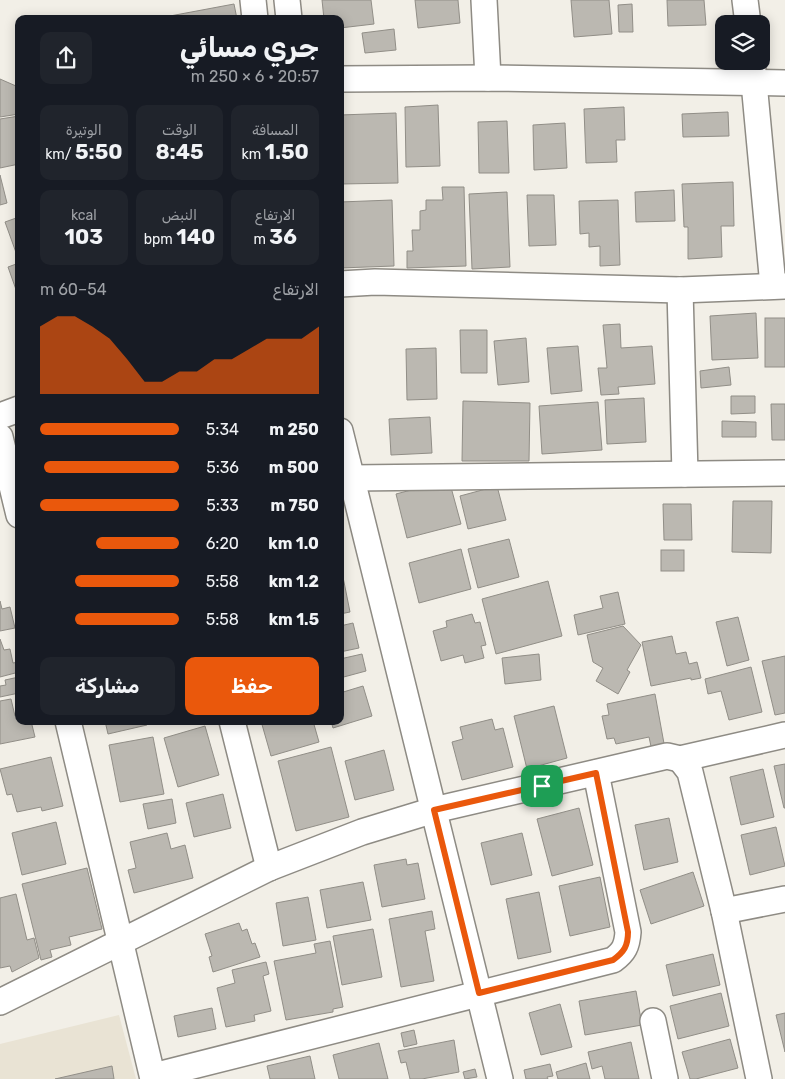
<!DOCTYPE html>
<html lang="ar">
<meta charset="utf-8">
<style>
body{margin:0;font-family:Rubik,Cairo,sans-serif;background:#20242c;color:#f1f3f6;direction:rtl;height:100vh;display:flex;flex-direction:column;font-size:19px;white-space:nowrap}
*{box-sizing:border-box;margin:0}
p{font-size:16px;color:#9ea1a6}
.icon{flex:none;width:28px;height:28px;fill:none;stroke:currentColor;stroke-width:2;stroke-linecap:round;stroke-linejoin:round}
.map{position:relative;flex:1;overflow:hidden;direction:ltr}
.sheet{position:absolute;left:15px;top:15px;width:329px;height:710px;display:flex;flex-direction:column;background:#171b24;border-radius:10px;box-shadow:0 2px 12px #0003;direction:rtl}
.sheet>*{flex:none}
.buttons{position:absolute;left:715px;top:15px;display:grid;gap:10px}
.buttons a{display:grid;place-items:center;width:55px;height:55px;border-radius:10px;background:#171b24;box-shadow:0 2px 12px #0003;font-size:25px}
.pin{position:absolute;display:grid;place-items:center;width:42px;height:42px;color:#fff;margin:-21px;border-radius:10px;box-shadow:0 2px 8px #0006}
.round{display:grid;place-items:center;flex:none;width:52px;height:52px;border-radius:10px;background:#20242c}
.headline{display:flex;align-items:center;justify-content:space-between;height:85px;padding:0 25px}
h1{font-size:28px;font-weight:700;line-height:38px}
.metrics{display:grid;grid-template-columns:repeat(3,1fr);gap:8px;height:85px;padding:5px 25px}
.metrics div{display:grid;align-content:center;border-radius:10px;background:#20242c;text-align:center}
.metrics b{font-size:21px;font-weight:700}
.metrics small{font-size:14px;font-weight:400}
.metrics p{font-size:14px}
.chart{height:140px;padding:10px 25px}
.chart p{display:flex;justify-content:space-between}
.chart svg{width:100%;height:90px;margin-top:5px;fill:#ea580c;opacity:.7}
.primary-button{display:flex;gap:10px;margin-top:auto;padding:10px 25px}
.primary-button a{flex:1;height:58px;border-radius:10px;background:#ea580c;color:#fff;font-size:20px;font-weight:700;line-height:58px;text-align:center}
.primary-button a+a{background:#20242c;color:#f1f3f6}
ul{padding:0 25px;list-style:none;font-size:16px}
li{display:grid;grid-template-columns:80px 60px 1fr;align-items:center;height:38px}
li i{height:12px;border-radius:6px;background:#ea580c}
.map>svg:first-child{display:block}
</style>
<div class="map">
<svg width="785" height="1079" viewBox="0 0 785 1079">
<rect width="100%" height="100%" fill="#f2efe7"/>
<polygon fill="#e9e3d4" points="119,1015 136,1079 0,1079 0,1044"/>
<g fill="#bbb8b1" stroke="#918e87">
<polygon points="322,0 371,0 374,24 340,28 340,19 324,19"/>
<polygon points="415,0 458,0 460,23 418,28"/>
<polygon points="571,0 609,0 612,34 574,37"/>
<polygon points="667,0 704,0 706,25 668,26"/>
<polygon points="234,4 237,19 171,19 170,16"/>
<polygon points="632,4 633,32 619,32 618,5"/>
<polygon points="394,29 396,50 365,53 362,33"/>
<polygon points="0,79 16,86 19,114 0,117"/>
<polygon points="438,105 440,166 406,167 405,107"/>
<polygon points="624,107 625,140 616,140 617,162 586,163 584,109"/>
<polygon points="728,112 729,136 683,137 682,114"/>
<polygon points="396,113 398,183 340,184 340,115"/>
<polygon points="19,116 19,164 0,168 0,119"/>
<polygon points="507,121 509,173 479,173 478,122"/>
<polygon points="565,123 567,168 534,170 533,125"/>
<polygon points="0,175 7,203 0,205"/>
<polygon points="733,182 734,226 721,226 722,257 688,259 688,227 684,227 682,184"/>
<polygon points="442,187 464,187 466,266 407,268 407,251 413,251 412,230 420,230 420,211 426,210 426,200 443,200"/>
<polygon points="674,190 675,221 636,222 635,192"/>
<polygon points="507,192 510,267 472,269 469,194"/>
<polygon points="527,195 554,195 556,245 529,246"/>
<polygon points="392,200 394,266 340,268 340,202"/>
<polygon points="618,200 620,265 600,266 600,246 589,247 589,233 580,234 579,201"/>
<polygon points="19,217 19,258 18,258 5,222"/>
<polygon points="19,263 19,298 8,267"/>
<polygon points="756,313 758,358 712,360 710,316"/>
<rect x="765" y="318" width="20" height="49"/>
<polygon points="620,324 621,348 652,346 655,384 618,387 619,394 601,395 598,368 607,368 603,325"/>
<polygon points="460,330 487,330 487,373 461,373"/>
<polygon points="526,338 529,382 498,385 494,341"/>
<polygon points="578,346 582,391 551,394 547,348"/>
<polygon points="436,348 437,399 407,400 406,349"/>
<polygon points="729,367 731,385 701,388 700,371"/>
<polygon points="731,396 755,396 755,413 731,414"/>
<polygon points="644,398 646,442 607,444 605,400"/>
<polygon points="463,401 530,403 529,461 462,461"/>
<polygon points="598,402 602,450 542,454 539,406"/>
<polygon points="771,404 785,404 785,440 772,440"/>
<polygon points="430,417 432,453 391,455 389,419"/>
<polygon points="722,421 756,422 756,437 722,437"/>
<polygon points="449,480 461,524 407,538 396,494"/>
<polygon points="497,486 506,520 468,529 460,496"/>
<polygon points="733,501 772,501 771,553 732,552"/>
<polygon points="663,504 691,504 692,540 664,540"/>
<polygon points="509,539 519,577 478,588 468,549"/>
<polygon points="461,549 471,589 419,603 409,563"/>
<rect x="661" y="550" width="23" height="21"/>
<polygon points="340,562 350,612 340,614"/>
<polygon points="548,581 562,636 496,654 482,599"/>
<polygon points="618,592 625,624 578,635 574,615 603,608 600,596"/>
<polygon points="0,601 2,609 10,607 15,628 0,631"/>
<polygon points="472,614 475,623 480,622 486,645 481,646 484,658 465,663 463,655 441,661 433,631 447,627 446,621"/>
<polygon points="738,617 749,660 727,666 716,622"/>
<polygon points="353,623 359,648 340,652 340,626"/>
<polygon points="623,626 641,645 627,670 630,672 618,694 596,681 603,668 593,662 587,635"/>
<polygon points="672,636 676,654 686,652 689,664 697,662 701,678 691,680 691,678 651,686 642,642"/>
<polygon points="0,639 4,650 10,649 13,663 19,662 19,672 0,677"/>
<polygon points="362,654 366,671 340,678 340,659"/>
<polygon points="539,654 541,680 505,684 502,658"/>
<polygon points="785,656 785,713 775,715 762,661"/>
<polygon points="751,667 762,712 729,720 721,691 708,694 705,679"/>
<polygon points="19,677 19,693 0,697 0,686 6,685 5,680"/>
<polygon points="363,686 372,716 333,728 331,721 340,721 340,693"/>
<polygon points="655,694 665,749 652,751 649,737 616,744 614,738 607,739 602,716 609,715 607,704"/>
<polygon points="11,699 15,716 19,715 19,721 31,721 35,737 0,744 0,701"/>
<polygon points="554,706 567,758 527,769 514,716"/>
<polygon points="492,719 495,730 503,728 513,767 462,780 452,742 463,739 460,727"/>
<polygon points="105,721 146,721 147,725 108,734"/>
<polygon points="261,721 313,721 319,742 271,756"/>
<polygon points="205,726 219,775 178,787 164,738"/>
<polygon points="153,737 164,794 120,802 109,745"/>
<polygon points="331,747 349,817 296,831 278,761"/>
<polygon points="384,750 394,790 355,800 345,761"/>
<polygon points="51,757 63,806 42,811 41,807 17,812 12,794 7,795 0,769"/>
<polygon points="785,764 785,808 784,808 774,766"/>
<polygon points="763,769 774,817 741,825 730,777"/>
<polygon points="223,794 231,828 194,837 186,803"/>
<polygon points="172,799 176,823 148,829 143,804"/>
<polygon points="579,808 593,865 552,876 537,819"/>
<polygon points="669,818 678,862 644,870 635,825"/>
<polygon points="56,822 66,864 22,875 12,833"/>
<polygon points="776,827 785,866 750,875 741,835"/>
<polygon points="167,833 171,849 185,845 193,878 134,893 128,870 136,868 130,842"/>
<polygon points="522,833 532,875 491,885 481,843"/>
<polygon points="406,859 407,865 418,863 425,899 382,907 374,865"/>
<polygon points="87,868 102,929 69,937 71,945 50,950 52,957 41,960 22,884"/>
<polygon points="693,872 704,906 651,924 640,890"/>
<polygon points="600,877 610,927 570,936 559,886"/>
<polygon points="363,882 371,920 327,928 320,890"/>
<polygon points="539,892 551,952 518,959 506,899"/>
<polygon points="16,894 27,940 34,938 39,958 12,972 10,966 0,968 0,898"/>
<polygon points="308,897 316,940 283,946 276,903"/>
<polygon points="432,911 435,929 425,931 434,981 401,987 389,919"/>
<polygon points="239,923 242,931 247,929 252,944 255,943 260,957 213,972 209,957 212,956 205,934"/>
<polygon points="373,929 382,977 342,985 333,936"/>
<polygon points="330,941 343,1007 333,1009 333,1012 286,1020 274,961 316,953 314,944"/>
<polygon points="713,954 720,985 673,996 666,965"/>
<polygon points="266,962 269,974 263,976 271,1011 254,1015 255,1021 226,1027 217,988 235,983 232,970"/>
<polygon points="636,991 642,1025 585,1035 579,1001"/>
<polygon points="721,993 729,1026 678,1039 670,1006"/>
<polygon points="560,1004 572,1047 541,1055 529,1013"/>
<polygon points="212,1008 216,1029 178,1037 174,1016"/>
<polygon points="785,1013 785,1052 776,1015"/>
<polygon points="414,1030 417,1044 404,1047 401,1033"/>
<polygon points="730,1039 738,1068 696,1079 690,1079 682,1052"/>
<polygon points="454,1040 459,1072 422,1079 410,1079 406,1062 401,1063 398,1051"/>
<polygon points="631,1042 639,1079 605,1079 602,1066 592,1069 588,1052"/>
<polygon points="379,1043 388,1079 339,1079 333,1055"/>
<polygon points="310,1056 315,1079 270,1079 267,1066"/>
<polygon points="586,1063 590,1079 558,1079 556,1072"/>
<polygon points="550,1064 553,1076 547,1077 548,1079 526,1079 524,1070"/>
<polygon points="112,1066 114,1079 55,1079"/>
<polygon points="475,1069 477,1077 465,1079 463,1072"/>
</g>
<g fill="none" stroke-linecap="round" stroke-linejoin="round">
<defs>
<g id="minor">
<polyline points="253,0 255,19"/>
<polyline points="287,0 289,19"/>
<polyline points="484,0 488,78"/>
<polyline points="745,0 748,24"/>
<polyline points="752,61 773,286"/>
<polyline points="340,79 488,78 785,83"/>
<polyline points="340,284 375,282 680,290 785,286"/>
<polyline points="680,290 685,474"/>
<polyline points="0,416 19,409"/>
<polyline points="340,431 500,1079"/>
<polyline points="0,437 19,515"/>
<polyline points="351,478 785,473"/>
<polyline points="68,721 153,1079"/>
<polyline points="232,721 269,868"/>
<polyline points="680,759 690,772 724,911 759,1079"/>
<polyline points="724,911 785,899"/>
<polyline points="0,1002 269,868 362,832 434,810 667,756 680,759 785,735"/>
<polyline points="653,1021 665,1079"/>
<path d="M153,1076L613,960C624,952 627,946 628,932L596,773"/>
</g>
</defs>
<use href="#minor" stroke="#8e8b84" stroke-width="28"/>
<use href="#minor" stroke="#fff" stroke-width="25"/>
</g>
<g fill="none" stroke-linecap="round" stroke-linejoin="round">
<defs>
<path id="route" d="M596,773L628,932C628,946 624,952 613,960L479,993L434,810Z"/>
</defs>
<use href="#route" stroke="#fff" stroke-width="10"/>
<use href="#route" stroke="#ea580c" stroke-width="6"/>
</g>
</svg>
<div class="buttons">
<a><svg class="icon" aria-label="layers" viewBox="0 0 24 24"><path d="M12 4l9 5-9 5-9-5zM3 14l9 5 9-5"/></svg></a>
</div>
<div class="pin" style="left:542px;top:786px;background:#1e9e55"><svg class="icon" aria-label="arrive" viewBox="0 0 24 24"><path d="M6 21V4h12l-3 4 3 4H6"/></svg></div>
<section class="sheet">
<div class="headline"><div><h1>جري مسائي</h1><p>20:57 · 6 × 250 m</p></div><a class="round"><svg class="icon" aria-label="share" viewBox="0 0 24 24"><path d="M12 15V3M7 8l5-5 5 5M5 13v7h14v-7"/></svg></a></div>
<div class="metrics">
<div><p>المسافة</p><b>1.50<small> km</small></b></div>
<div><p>الوقت</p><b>8:45</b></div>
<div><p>الوتيرة</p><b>5:50<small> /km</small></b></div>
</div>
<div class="metrics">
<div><p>الارتفاع</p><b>36<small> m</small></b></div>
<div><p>النبض</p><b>140<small> bpm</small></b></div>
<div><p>kcal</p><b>103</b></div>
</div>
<div class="chart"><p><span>الارتفاع</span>54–60 m</p>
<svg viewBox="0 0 160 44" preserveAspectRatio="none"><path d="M0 44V11L10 6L20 6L30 11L40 17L50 27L60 38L70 38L80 33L90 33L100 27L110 27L120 22L130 17L140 17L150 17L160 11V44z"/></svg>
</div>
<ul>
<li><b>250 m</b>5:34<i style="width:100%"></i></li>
<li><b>500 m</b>5:36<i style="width:97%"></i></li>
<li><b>750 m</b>5:33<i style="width:100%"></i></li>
<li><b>1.0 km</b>6:20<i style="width:60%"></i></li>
<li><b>1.2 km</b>5:58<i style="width:75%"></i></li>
<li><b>1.5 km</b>5:58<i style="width:75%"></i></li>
</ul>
<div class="primary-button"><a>حفظ</a><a>مشاركة</a></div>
</section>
</div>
